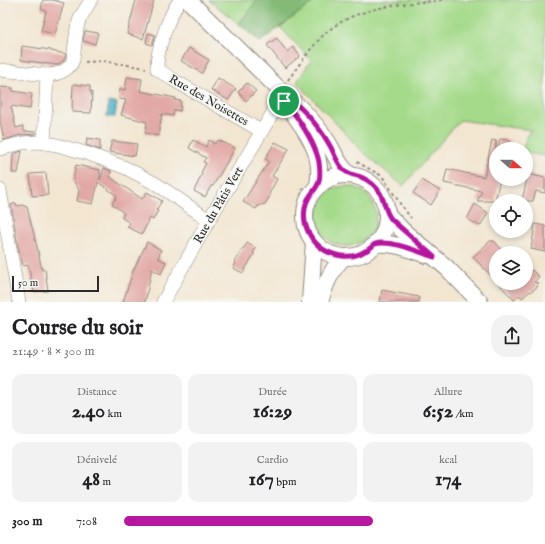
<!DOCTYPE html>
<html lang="fr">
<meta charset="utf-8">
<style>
body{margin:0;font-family:"IM FELL English",serif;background:#f2f2f2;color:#202124;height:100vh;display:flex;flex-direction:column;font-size:15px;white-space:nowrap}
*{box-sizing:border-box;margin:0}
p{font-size:13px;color:#757577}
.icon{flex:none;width:22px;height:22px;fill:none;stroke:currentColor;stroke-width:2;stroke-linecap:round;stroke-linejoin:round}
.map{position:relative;height:302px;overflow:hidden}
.details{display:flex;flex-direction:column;background:#fff;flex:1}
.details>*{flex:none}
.needle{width:26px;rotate:111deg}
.buttons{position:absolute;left:489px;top:142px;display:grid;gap:8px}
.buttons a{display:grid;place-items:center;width:44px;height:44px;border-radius:50%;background:#fff;box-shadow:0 2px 6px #0003;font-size:20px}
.scale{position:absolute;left:12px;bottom:10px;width:87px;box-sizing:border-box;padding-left:4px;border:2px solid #2b2b2b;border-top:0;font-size:11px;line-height:14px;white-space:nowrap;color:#2b2b2b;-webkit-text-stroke:3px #f6f6f2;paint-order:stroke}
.pin{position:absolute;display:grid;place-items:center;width:34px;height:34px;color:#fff;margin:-17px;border:2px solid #fff;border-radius:50%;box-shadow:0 1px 4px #0007}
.round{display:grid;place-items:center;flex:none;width:42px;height:42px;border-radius:16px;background:#f2f2f2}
.head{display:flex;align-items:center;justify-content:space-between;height:68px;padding:0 12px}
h1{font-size:22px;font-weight:700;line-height:30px}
.figures{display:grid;grid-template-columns:repeat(3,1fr);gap:6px;height:68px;padding:4px 12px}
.figures div{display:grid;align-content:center;border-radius:10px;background:#f2f2f2;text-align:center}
.figures b{font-size:20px;font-weight:700}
.figures small{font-size:11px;font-weight:400}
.figures p{font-size:11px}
ul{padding:0 12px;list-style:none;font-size:13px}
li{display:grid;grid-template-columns:64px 48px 1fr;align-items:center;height:30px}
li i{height:10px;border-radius:5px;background:#b5179e}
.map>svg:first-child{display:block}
</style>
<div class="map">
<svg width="545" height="302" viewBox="0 0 545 302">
<rect width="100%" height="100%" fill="#f6f6f2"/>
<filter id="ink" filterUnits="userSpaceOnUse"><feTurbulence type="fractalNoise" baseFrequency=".025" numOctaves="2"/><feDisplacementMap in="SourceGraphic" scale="8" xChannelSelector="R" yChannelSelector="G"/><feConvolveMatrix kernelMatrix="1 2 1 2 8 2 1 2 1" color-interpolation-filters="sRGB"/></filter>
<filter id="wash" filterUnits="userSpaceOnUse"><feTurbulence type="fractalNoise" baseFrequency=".012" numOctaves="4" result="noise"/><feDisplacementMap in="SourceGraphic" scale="16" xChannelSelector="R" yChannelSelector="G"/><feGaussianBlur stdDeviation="0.9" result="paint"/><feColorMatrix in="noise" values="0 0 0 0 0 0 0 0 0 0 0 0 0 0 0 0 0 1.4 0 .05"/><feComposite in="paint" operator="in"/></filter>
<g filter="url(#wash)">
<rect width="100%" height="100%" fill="#f2e6d1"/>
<g fill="#a5da8a" stroke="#68825a">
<polygon points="209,0 257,0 239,24"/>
<polygon points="316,0 545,0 545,156 526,153 526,149 522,149 530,130 460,120 403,186 361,150 297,82 311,60 280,27"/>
<circle cx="346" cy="216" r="30"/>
</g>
<polygon fill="#84ba76" stroke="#587250" points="257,0 316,0 260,42 239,24"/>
<polygon fill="#48b0c6" stroke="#3a6e78" points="108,102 117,103 115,117 107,117"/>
<g id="blocks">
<g fill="#e2a8a5">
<polygon points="43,0 53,0 64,3 55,34 41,31 46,11 41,9"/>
<polygon points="136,0 154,0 143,39 127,34"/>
<polygon points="85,31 98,33 95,44 83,41"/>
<polygon points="148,33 155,35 152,45 146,43"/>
<polygon points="277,38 287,52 293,47 300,56 285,68 267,45"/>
<polygon points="22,46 51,50 51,51 66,54 65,58 63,61 57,65 21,60"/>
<polygon points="189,48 209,60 202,73 181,61"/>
<polygon points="127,77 142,79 140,91 176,98 175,100 181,101 180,111 174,110 173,116 162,114 158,136 145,133 147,122 121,115 126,100 119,99 120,89 125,90"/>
<polygon points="218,78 236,89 228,100 211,90"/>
<polygon points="247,83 256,91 246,101 238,92"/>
<polygon points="73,84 90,86 90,92 92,92 91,113 72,112"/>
<polygon points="0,87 13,88 13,91 32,94 30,109 11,106 16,128 23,126 24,131 36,132 36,134 20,135 4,140 0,121"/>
<polygon points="87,138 100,140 100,150 86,145"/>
<polygon points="500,139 510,140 508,149 498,149"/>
<polygon points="193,140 206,147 209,140 215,144 218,140 235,148 213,186 211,186 205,197 194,191 202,174 201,173 206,163 203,162 206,158 189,148"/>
<polygon points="492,140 496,141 496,179 500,179 495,201 477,201 482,191 444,183 447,169 484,177"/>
<polygon points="112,141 137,144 135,156 109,152"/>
<polygon points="275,142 289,149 272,176 277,179 269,194 270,196 265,204 258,206 256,209 243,202 269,161 265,159"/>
<polygon points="22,151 18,173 12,173 13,154"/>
<polygon points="76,165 100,170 100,180 104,168 111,171 110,177 142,199 147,192 162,201 156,210 158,211 155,216 153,220 150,218 142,234 127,227 130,223 122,218 124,213 112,204 117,196 98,182 93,204 77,201 79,190 73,180"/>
<polygon points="46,173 48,195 32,196 30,174"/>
<polygon points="528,174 545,178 545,193 536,191 533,201 522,201"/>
<polygon points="422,180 440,191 431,205 413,193"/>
<polygon points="16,203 17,206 22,205 27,207 38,251 42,270 45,269 48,291 34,292 28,265 23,266 18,246 11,205"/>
<polygon points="475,204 488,213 480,226 467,219"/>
<polygon points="535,224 545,226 545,252 531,249"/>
<polygon points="490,241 494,241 505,253 496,253 496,281 473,257"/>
<polygon points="147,242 161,250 158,258 166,262 161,274 152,269 145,302 123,302 133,271"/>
<polygon points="247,243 256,248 253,253 254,254 243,273 233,268 236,263 235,262 243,248 244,248"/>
<polygon points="532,270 539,277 534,282 538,283 536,284 538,286 531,292 530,291 522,298 519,295 514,300 498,283 526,283 526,274 527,275"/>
<polygon points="382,290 419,297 419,302 380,302"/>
</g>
</g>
</g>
<g filter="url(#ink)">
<use href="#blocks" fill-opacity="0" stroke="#8e887e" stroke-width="1"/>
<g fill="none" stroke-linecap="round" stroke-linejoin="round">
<defs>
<g id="minor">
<path d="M180,0C169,15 156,51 157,69L172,79L261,131"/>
<path d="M0,70L47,75C57,75 70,70 73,60L77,28L80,18L91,0"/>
<polyline points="44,142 47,75"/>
<polyline points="0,149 22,143 39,142 57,145 89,154 126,168 158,185 209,220"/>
<polyline points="0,190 19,302"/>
<polyline points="163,302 209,220 275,109"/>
</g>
<g id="tertiary">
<path d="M188,0L278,88C280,92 282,98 284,102C288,107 292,112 296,117C312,139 323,158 318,185"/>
<path d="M297,105C308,116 319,128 327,141C335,153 338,166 350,175"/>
<circle cx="346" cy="216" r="41"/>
<polyline points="387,214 402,230 447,268 480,302"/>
<path d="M375,244C393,242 409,249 426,255"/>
<polyline points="310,302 314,242"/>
<path d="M320,302C325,285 331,269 344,257"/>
</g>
</defs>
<use href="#minor" stroke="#8e887e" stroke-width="14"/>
<use href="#tertiary" stroke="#8e887e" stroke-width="18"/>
<g stroke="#8e887e" stroke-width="2" stroke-dasharray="3 3" stroke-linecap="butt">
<polyline points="85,62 103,61 146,68"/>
<path d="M288,80C300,64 312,45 327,32C356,6 405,4 442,0"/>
<polyline points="357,162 382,176 401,205 411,218"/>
<polyline points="301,237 297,209 304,185"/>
</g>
<use href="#minor" stroke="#fff" stroke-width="13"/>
<use href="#tertiary" stroke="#fff" stroke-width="16"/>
</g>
</g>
<g fill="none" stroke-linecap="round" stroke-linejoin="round" filter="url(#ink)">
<defs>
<path id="route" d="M281,94C298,101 320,128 329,144C334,152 337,164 344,170C350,175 355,175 361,177C368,180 376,186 380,193C386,203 384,211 392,220L434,257C419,252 390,239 375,244C372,246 369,250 365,251C359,255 350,257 342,256C317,253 299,229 306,204C308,196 314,192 317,186C321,180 320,169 319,162C316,146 305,129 296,116C290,109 284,103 281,94Z"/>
</defs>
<use href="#route" stroke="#fff" stroke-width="8"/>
<use href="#route" stroke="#b5179e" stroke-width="5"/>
</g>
<g text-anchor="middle" stroke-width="3" stroke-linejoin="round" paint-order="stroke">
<g font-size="12" fill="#2b2b2b" stroke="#f6f6f2">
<text transform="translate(209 100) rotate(30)" y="4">Rue des Noisettes</text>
<text transform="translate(218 205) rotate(-60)" y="4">Rue du Pâtis Vert</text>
</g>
</g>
</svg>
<div class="buttons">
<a><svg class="needle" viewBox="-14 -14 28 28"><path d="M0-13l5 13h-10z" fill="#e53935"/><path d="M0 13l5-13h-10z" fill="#757577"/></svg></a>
<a><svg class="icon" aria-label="locate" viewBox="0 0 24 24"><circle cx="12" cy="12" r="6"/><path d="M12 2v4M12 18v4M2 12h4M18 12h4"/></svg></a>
<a><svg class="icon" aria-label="layers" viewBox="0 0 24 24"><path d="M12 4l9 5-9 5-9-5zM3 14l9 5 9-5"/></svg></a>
</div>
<div class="scale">50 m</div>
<div class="pin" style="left:284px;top:101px;background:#1e9e55"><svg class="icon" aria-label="arrive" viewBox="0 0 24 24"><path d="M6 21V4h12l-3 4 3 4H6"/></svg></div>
</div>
<section class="details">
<div class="head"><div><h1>Course du soir</h1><p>21:49 · 8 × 300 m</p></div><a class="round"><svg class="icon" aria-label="share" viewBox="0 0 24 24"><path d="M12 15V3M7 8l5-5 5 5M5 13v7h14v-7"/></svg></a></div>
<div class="figures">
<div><p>Distance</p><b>2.40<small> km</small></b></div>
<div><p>Durée</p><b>16:29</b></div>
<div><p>Allure</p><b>6:52<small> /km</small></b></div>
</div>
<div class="figures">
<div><p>Dénivelé</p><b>48<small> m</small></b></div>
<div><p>Cardio</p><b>167<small> bpm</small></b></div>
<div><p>kcal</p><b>174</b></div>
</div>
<ul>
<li><b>300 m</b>7:08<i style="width:61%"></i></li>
</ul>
</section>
